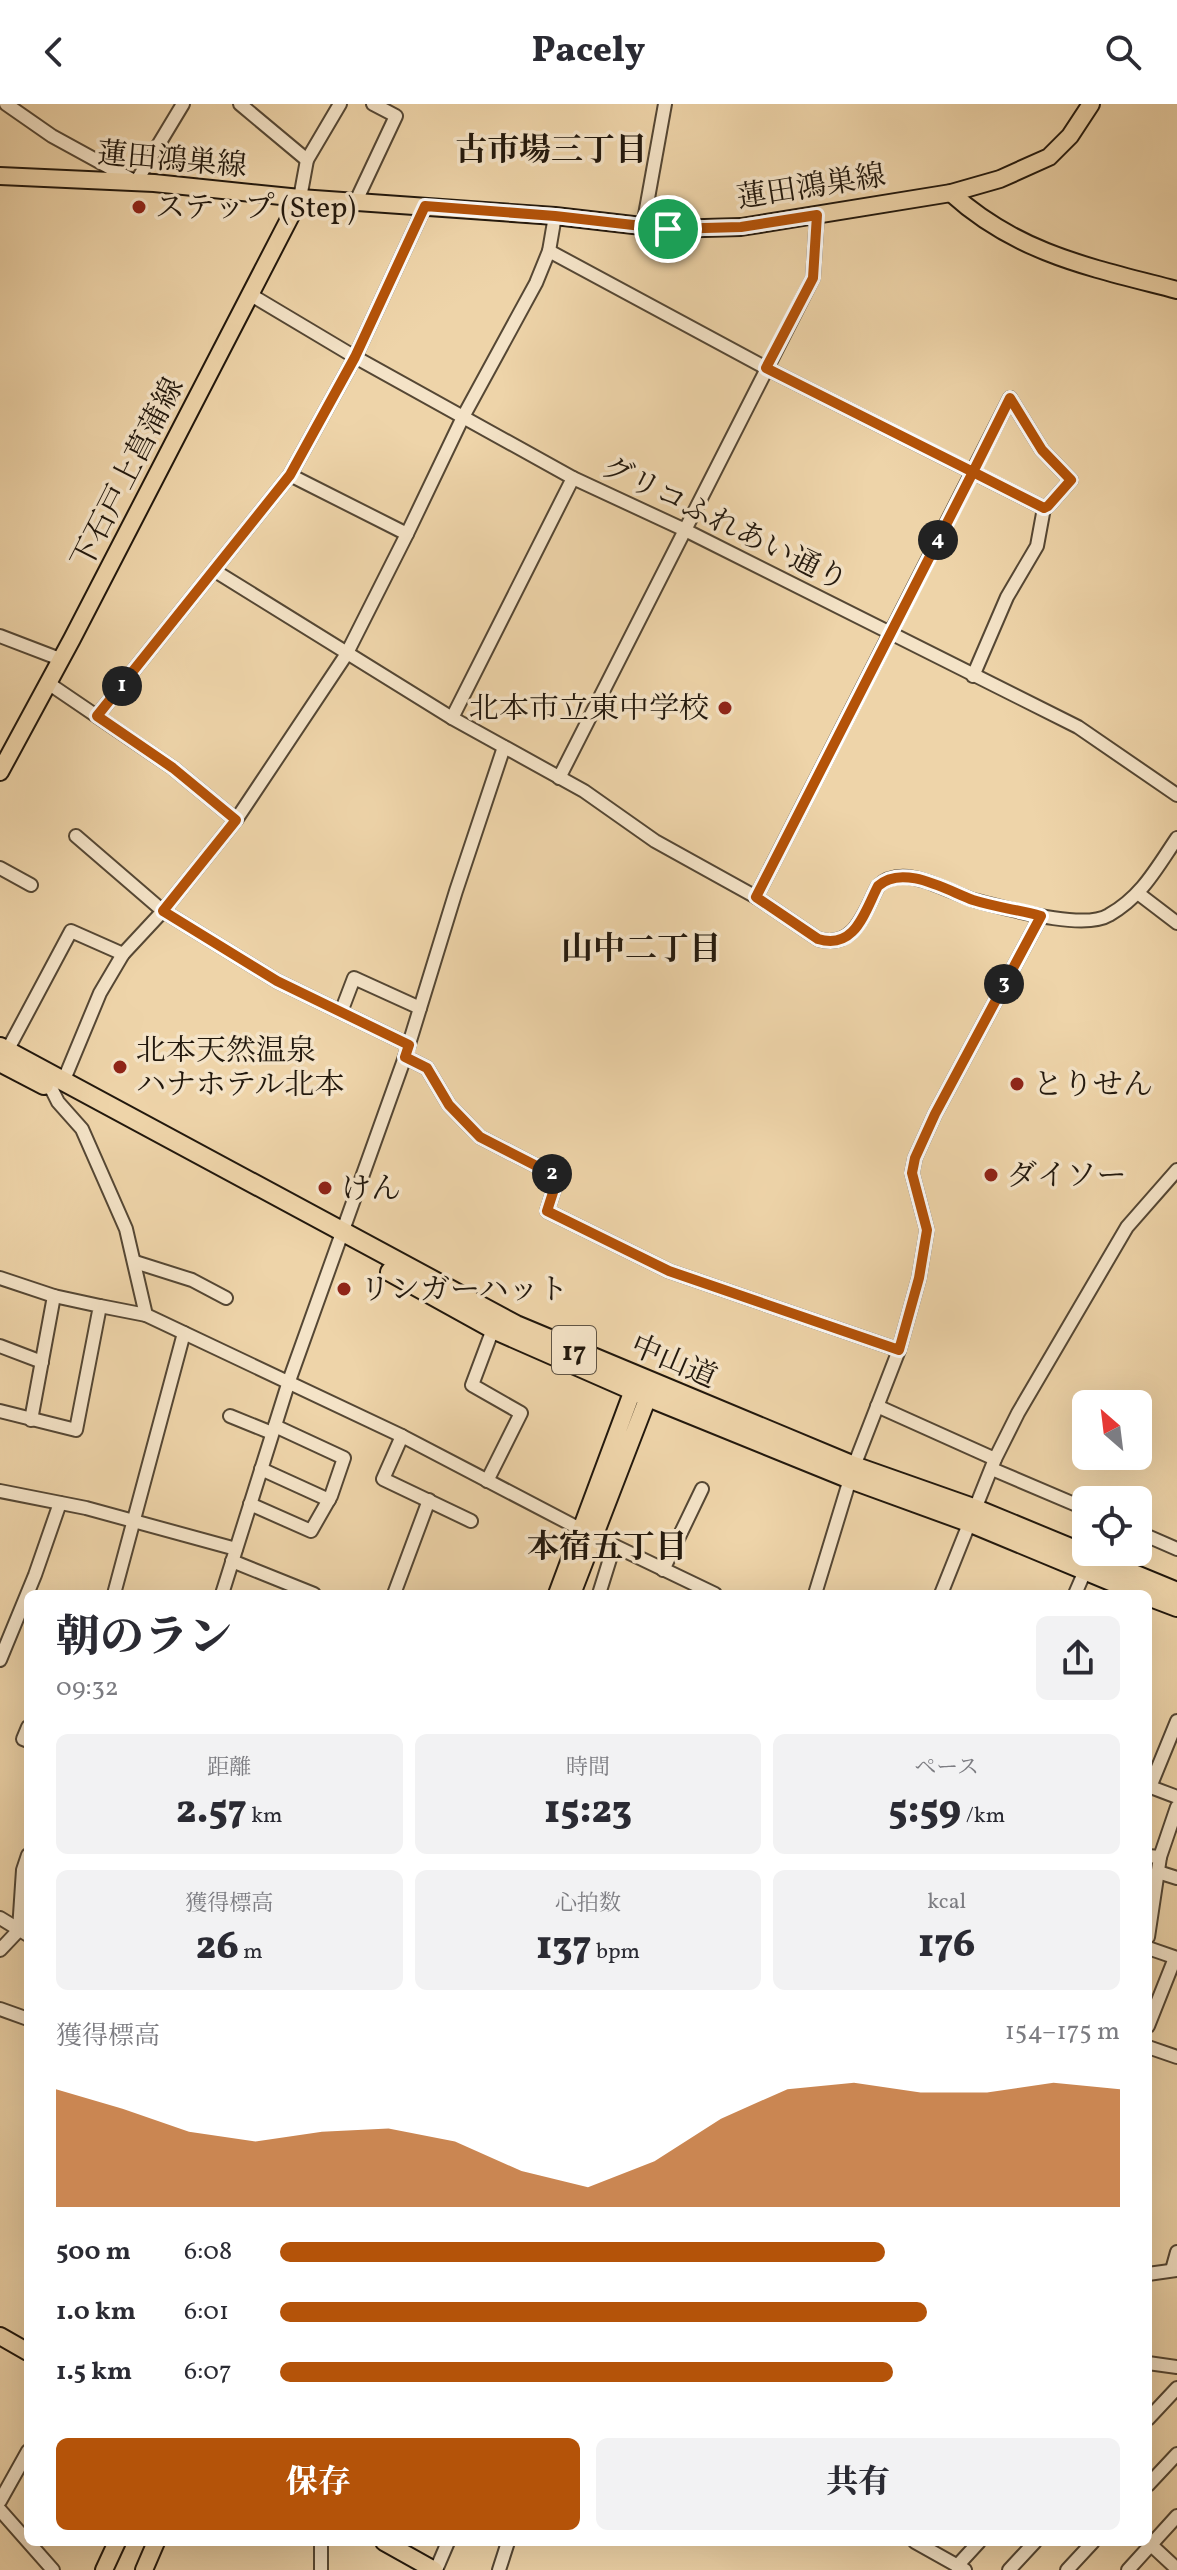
<!DOCTYPE html>
<html lang="ja">
<meta charset="utf-8">
<style>
body{margin:0;font-family:Vollkorn,"Noto Serif JP",serif;background:#f2f2f3;color:#2b2b33;height:100vh;display:flex;flex-direction:column;font-size:30px;white-space:nowrap}
*{box-sizing:border-box;margin:0}
p{font-size:26px;color:#7c7c81}
.icon{flex:none;width:44px;height:44px;fill:none;stroke:currentColor;stroke-width:2;stroke-linecap:round;stroke-linejoin:round}
.map{position:relative;flex:1;overflow:hidden}
.details{position:absolute;left:24px;top:1486px;width:1128px;height:956px;display:flex;flex-direction:column;background:#fff;border-radius:12px;box-shadow:0 8px 32px #0002}
.details>*{flex:none}
.needle{width:52px;rotate:332deg}
.buttons{position:absolute;left:1072px;top:1286px;display:grid;gap:16px}
.buttons a{display:grid;place-items:center;width:80px;height:80px;border-radius:12px;background:#fff;box-shadow:0 8px 32px #0002;font-size:40px}
.pin{position:absolute;display:grid;place-items:center;width:68px;height:68px;color:#fff;margin:-34px;border:4px solid #fff;border-radius:50%;box-shadow:0 2px 8px #0007}
.km{position:absolute;width:40px;height:40px;margin:-20px;border-radius:50%;background:#222;color:#fff;font-size:22px;line-height:40px;text-align:center}
.round{display:grid;place-items:center;flex:none;width:84px;height:84px;border-radius:12px;background:#f2f2f3}
.overview{display:flex;align-items:center;justify-content:space-between;height:136px;padding:0 32px}
h1{font-size:44px;font-weight:800;line-height:60px}
.stats{display:grid;grid-template-columns:repeat(3,1fr);gap:12px;height:136px;padding:8px 32px}
.stats div{display:grid;align-content:center;border-radius:12px;background:#f2f2f3;text-align:center}
.stats b{font-size:40px;font-weight:800}
.stats small{font-size:22px;font-weight:400}
.stats p{font-size:22px}
.chart{height:224px;padding:16px 32px}
.chart p{display:flex;justify-content:space-between}
.chart svg{width:100%;height:144px;margin-top:8px;fill:#b45309;opacity:.7}
.cta{display:flex;gap:16px;margin-top:auto;padding:16px 32px}
.cta a{flex:1;height:92px;border-radius:12px;background:#b45309;color:#fff;font-size:32px;font-weight:800;line-height:92px;text-align:center}
.cta a+a{background:#f2f2f3;color:#2b2b33}
ul{padding:0 32px;list-style:none;font-size:26px}
li{display:grid;grid-template-columns:128px 96px 1fr;align-items:center;height:60px}
li i{height:20px;border-radius:10px;background:#b45309}
header{display:flex;justify-content:space-between;align-items:center;height:104px;padding:0 32px;background:#fff;font-size:36px;font-weight:800}
.map>svg:first-child{display:block}
</style>
<header><svg class="icon" aria-label="back" viewBox="0 0 24 24"><path d="M15 5l-7 7 7 7"/></svg>Pacely<svg class="icon" aria-label="search" viewBox="0 0 24 24"><circle cx="10" cy="10" r="6"/><path d="M15 15l6 6"/></svg></header>
<div class="map">
<svg width="1177" height="2466" viewBox="0 0 1177 2466">
<rect width="100%" height="100%" fill="#eed4a9"/>
<filter id="stains"><feTurbulence type="fractalNoise" baseFrequency=".0025" numOctaves="4"/><feColorMatrix values="0 0 0 0 .2 0 0 0 0 .09 0 0 0 0 .02 0 0 0 .5 -.17"/></filter>
<radialGradient id="worn" r=".72"><stop offset=".6" stop-color="#630" stop-opacity="0"/><stop offset="1" stop-color="#630" stop-opacity=".3"/></radialGradient>
<g fill="none" stroke-linecap="round" stroke-linejoin="round">
<defs>
<g id="minor">
<polyline points="6,0 52,32 136,78 183,0"/>
<polyline points="240,0 307,56"/>
<polyline points="300,94 307,56 340,0"/>
<polyline points="356,97 396,12 373,0"/>
<polyline points="643,122 665,0"/>
<polyline points="549,147 766,264 1044,404 1048,402 1071,376 1042,346 1010,294"/>
<polyline points="251,191 355,253 573,374 685,426 1078,623 1177,691"/>
<polyline points="290,371 407,430"/>
<path d="M215,467L452,614L584,687L655,737L756,793L818,835C854,846 864,809 878,782C905,757 950,790 977,797C1006,804 1083,827 1109,811C1142,792 1156,765 1177,734"/>
<polyline points="0,532 60,555"/>
<polyline points="973,572 1007,493 1037,442 1044,404"/>
<polyline points="48,579 173,664 236,716"/>
<polyline points="97,612 290,371 355,253 425,102"/>
<polyline points="452,614 573,374"/>
<polyline points="559,674 813,174 817,111"/>
<polyline points="76,732 163,807 277,877 409,941"/>
<polyline points="0,764 31,781"/>
<polyline points="1139,790 1177,819"/>
<polyline points="756,793 1010,294"/>
<polyline points="341,908 354,874 420,904"/>
<polyline points="7,947 71,827 123,850"/>
<polyline points="405,953 427,964 449,1001 480,1033 558,1073 547,1107 669,1167 899,1246"/>
<polyline points="63,978 100,889 123,850 163,807 236,716 346,551 407,430 463,313 536,179 549,147 555,112"/>
<polyline points="52,986 58,998 82,1025 126,1125 146,1211 402,1332 582,1426"/>
<polyline points="135,1158 192,1176 226,1194"/>
<polyline points="0,1174 54,1192 100,1202 76,1326 0,1307"/>
<polyline points="100,1202 146,1211"/>
<polyline points="0,1242 42,1258"/>
<polyline points="877,1302 995,1355"/>
<polyline points="230,1312 272,1329"/>
<polyline points="31,1316 54,1192"/>
<polyline points="402,1332 383,1375 471,1417"/>
<polyline points="854,1362 899,1246 919,1174 927,1126 912,1069 915,1054 935,1010 1041,812"/>
<polyline points="261,1365 329,1396"/>
<polyline points="992,1365 1086,1405"/>
<polyline points="487,1377 521,1309 472,1281 493,1225"/>
<polyline points="0,1387 86,1404 236,1445"/>
<polyline points="250,1400 311,1427 331,1392 344,1354 275,1322"/>
<polyline points="1138,1428 1177,1445"/>
<polyline points="594,1432 715,1490"/>
<polyline points="232,1457 314,1490"/>
<polyline points="663,1466 702,1385"/>
<polyline points="114,1490 184,1229"/>
<polyline points="222,1490 289,1277 405,953 456,787 504,643"/>
<polyline points="394,1490 429,1396"/>
<polyline points="599,1490 614,1442"/>
<polyline points="815,1490 850,1375"/>
<polyline points="941,1490 995,1355 1018,1309 1127,1123 1177,1066"/>
<polyline points="1075,1490 1085,1467"/>
<polyline points="0,1556 35,1471 60,1399"/>
<polyline points="28,1623 23,1635 28,1637"/>
<polyline points="1148,1682 1177,1693"/>
<polyline points="1150,1683 1177,1617"/>
<polyline points="1148,1752 1160,1753 1177,1703"/>
<polyline points="1158,1768 1177,1774"/>
<polyline points="0,1814 28,1831"/>
<polyline points="1148,1833 1160,1753"/>
<polyline points="1148,1844 1177,1854"/>
<polyline points="0,1846 19,1826 23,1766 28,1751"/>
<polyline points="0,1905 28,1915"/>
<polyline points="1148,1922 1175,1854"/>
<polyline points="1148,1943 1177,1953"/>
<polyline points="1172,2166 1177,2148"/>
<polyline points="1148,2170 1177,2166"/>
<polyline points="1148,2259 1177,2263"/>
<polyline points="1148,2315 1177,2284"/>
<polyline points="1148,2381 1177,2350"/>
<polyline points="0,2397 28,2347"/>
<polyline points="0,2406 53,2466"/>
<polyline points="915,2438 965,2466"/>
<polyline points="1148,2438 1177,2465"/>
<polyline points="957,2462 979,2438"/>
<polyline points="321,2466 321,2438"/>
<polyline points="436,2466 448,2438"/>
<polyline points="499,2466 508,2438"/>
<polyline points="1009,2466 1035,2438"/>
<polyline points="1067,2466 1093,2438"/>
<polyline points="1128,2466 1177,2412"/>
</g>
<g id="major">
<polyline points="0,72 154,79 300,94 555,112 668,125 741,123 951,89 1000,75 1049,53 1070,32 1091,0"/>
<path d="M951,89C1018,150 1093,164 1177,186"/>
<polyline points="0,668 72,535 300,94"/>
<polyline points="557,1490 633,1286 644,1276 648,1293 572,1490"/>
<polyline points="0,2232 28,2248"/>
<polyline points="384,2438 434,2466"/>
<polyline points="104,2466 117,2438"/>
<polyline points="144,2466 156,2438"/>
</g>
<g id="highway">
<polyline points="0,943 516,1221 854,1362 976,1405 1177,1488"/>
<polyline points="0,958 44,981"/>
<polyline points="390,1168 493,1225 648,1293 850,1375 971,1419 1142,1490"/>
<polyline points="1148,1492 1177,1503"/>
</g>
</defs>
<use href="#minor" stroke="#554734" stroke-width="16"/>
<use href="#major" stroke="#22180d" stroke-width="20"/>
<use href="#highway" stroke="#22180d" stroke-width="22"/>
<use href="#minor" stroke="#f4e3c7" stroke-width="12"/>
<use href="#major" stroke="#eed4a9" stroke-width="16"/>
<use href="#highway" stroke="#eed4a9" stroke-width="18"/>
</g>
<g fill="none" stroke-linecap="round" stroke-linejoin="round">
<defs>
<path id="route" d="M668,125L555,112L425,102L355,253L290,371L97,612L173,664L236,716L163,807L277,877L409,941L405,953L427,964L449,1001L480,1033L558,1073L547,1107L669,1167L899,1246L919,1174L927,1126L912,1069L915,1054L935,1010L1041,812C1019,806 995,803 973,796C948,787 903,759 878,782C864,809 855,846 818,835L756,793L973,368L1044,404L1048,402L1071,376L1042,346L1010,294L973,368L766,264L813,174L817,111L741,123L668,125"/>
</defs>
<use href="#route" stroke="#fff" stroke-width="16"/>
<use href="#route" stroke="#b45309" stroke-width="10"/>
</g>
<g fill="#8f2418" stroke="#f4e3c7" stroke-width="3">
<circle cx="139" cy="103" r="8"/>
<circle cx="725" cy="604" r="8"/>
<circle cx="120" cy="963" r="8"/>
<circle cx="1017" cy="980" r="8"/>
<circle cx="991" cy="1071" r="8"/>
<circle cx="325" cy="1084" r="8"/>
<circle cx="344" cy="1185" r="8"/>
</g>
<g text-anchor="middle" stroke-width="7" stroke-linejoin="round" paint-order="stroke">
<rect fill="#f4e3c7" stroke="#615545" stroke-width="2" x="552" y="1222" width="44" height="48" rx="6"/>
<g font-size="28" font-weight="bold" fill="#22180d">
<text x="574" y="1256">17</text>
</g>
<g font-size="30" fill="#22180d" stroke="#f4e3c7">
<text transform="translate(172 55) rotate(5)" y="10">蓮田鴻巣線</text>
<text transform="translate(811 82) rotate(-9)" y="10">蓮田鴻巣線</text>
<text transform="translate(127 369) rotate(-63)" y="10">下石戸上菖蒲線</text>
<text transform="translate(725 419) rotate(26)" y="10">グリコふれあい通り</text>
<text transform="translate(674 1257) rotate(23)" y="10">中山道</text>
</g>
<g font-size="30" fill="#22180d" stroke="#f4e3c7" text-anchor="start">
<text x="155" y="113">ステップ (Step)</text>
<text x="709" y="614" text-anchor="end">北本市立東中学校</text>
<text x="136" y="956">北本天然温泉<tspan x="136" dy="34">ハナホテル北本</tspan></text>
<text x="1033" y="990">とりせん</text>
<text x="1007" y="1081">ダイソー</text>
<text x="341" y="1094">けん</text>
<text x="360" y="1195">リンガーハット</text>
</g>
<g font-size="32" font-weight="bold" fill="#22180d" stroke="#f4e3c7">
<text x="551" y="56">古市場三丁目</text>
<text x="641" y="855">山中二丁目</text>
<text x="607" y="1453">本宿五丁目</text>
</g>
</g>
<rect width="100%" height="100%" filter="url(#stains)"/>
<rect width="100%" height="100%" fill="url(#worn)"/>
</svg>
<div class="buttons">
<a><svg class="needle" viewBox="-14 -14 28 28"><path d="M0-13l5 13h-10z" fill="#e53935"/><path d="M0 13l5-13h-10z" fill="#7c7c81"/></svg></a>
<a><svg class="icon" aria-label="locate" viewBox="0 0 24 24"><circle cx="12" cy="12" r="6"/><path d="M12 2v4M12 18v4M2 12h4M18 12h4"/></svg></a>
</div>
<div class="pin" style="left:668px;top:125px;background:#1e9e55"><svg class="icon" aria-label="arrive" viewBox="0 0 24 24"><path d="M6 21V4h12l-3 4 3 4H6"/></svg></div>
<b class="km" style="left:122px;top:582px">1</b>
<b class="km" style="left:552px;top:1070px">2</b>
<b class="km" style="left:1004px;top:880px">3</b>
<b class="km" style="left:938px;top:436px">4</b>
<section class="details">
<div class="overview"><div><h1>朝のラン</h1><p>09:32</p></div><a class="round"><svg class="icon" aria-label="share" viewBox="0 0 24 24"><path d="M12 15V3M7 8l5-5 5 5M5 13v7h14v-7"/></svg></a></div>
<div class="stats">
<div><p>距離</p><b>2.57<small> km</small></b></div>
<div><p>時間</p><b>15:23</b></div>
<div><p>ペース</p><b>5:59<small> /km</small></b></div>
</div>
<div class="stats">
<div><p>獲得標高</p><b>26<small> m</small></b></div>
<div><p>心拍数</p><b>137<small> bpm</small></b></div>
<div><p>kcal</p><b>176</b></div>
</div>
<div class="chart"><p><span>獲得標高</span>154–175 m</p>
<svg viewBox="0 0 160 44" preserveAspectRatio="none"><path d="M0 44V8L10 14L20 21L30 24L40 21L50 20L60 24L70 33L80 38L90 30L100 17L110 8L120 6L130 9L140 9L150 6L160 8V44z"/></svg>
</div>
<ul>
<li><b>500 m</b>6:08<i style="width:72%"></i></li>
<li><b>1.0 km</b>6:01<i style="width:77%"></i></li>
<li><b>1.5 km</b>6:07<i style="width:73%"></i></li>
</ul>
<div class="cta"><a>保存</a><a>共有</a></div>
</section>
</div>
